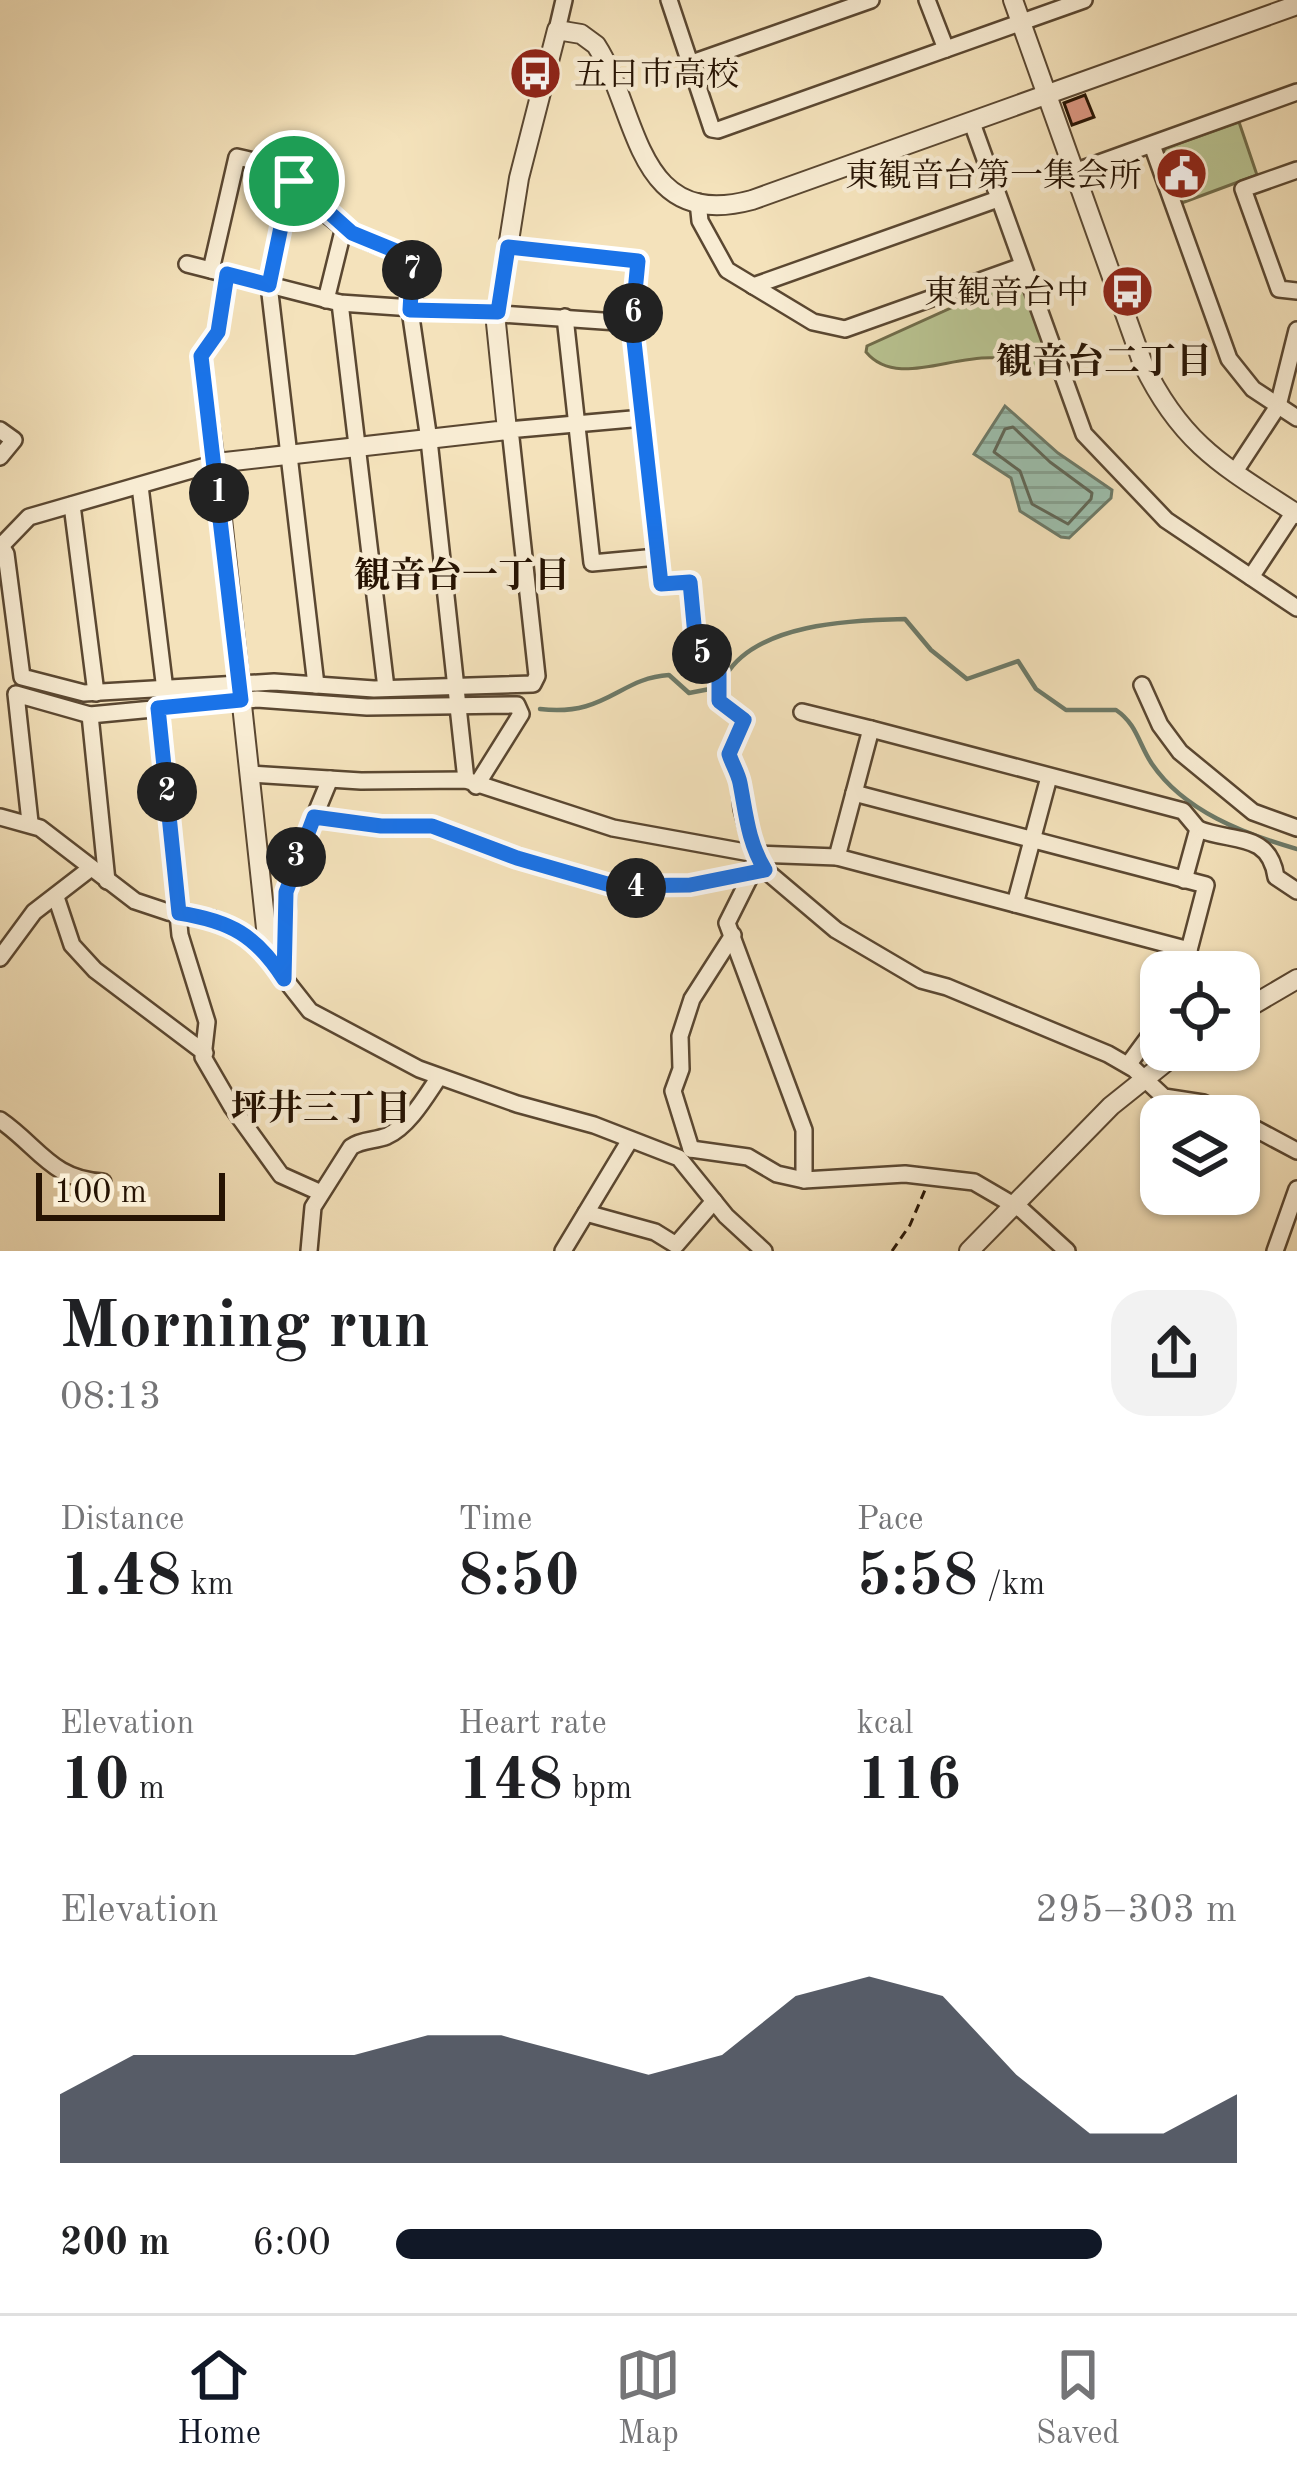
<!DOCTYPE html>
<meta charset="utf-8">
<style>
body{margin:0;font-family:"Old Standard TT","Noto Serif JP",serif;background:#f2f2f2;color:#202124;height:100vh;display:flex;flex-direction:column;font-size:45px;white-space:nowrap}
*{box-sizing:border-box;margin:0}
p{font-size:39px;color:#757577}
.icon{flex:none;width:66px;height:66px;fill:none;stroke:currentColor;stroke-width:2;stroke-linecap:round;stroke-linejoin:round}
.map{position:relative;height:1251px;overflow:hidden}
.panel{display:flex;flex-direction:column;background:#fff;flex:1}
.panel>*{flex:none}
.buttons{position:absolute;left:1140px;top:951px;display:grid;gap:24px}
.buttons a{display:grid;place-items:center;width:120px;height:120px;border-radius:24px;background:#fff;box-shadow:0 3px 9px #0004;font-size:60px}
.scale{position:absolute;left:36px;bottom:30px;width:189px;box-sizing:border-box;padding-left:12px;border:6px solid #261303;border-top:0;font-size:33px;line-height:42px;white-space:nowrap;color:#261303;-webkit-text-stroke:9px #f8ecd3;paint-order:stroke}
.pin{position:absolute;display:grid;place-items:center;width:102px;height:102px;color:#fff;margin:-51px;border:6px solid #fff;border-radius:50%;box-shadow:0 3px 12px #0007}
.km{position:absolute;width:60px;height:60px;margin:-30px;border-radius:50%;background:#222;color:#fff;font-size:33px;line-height:60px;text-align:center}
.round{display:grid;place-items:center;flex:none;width:126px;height:126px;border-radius:36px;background:#f2f2f2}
.overview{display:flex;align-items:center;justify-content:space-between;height:204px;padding:0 60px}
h1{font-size:66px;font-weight:700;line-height:90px}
.figures{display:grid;grid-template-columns:repeat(3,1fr);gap:18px;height:204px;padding:12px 60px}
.figures div{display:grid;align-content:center}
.figures b{font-size:60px;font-weight:700}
.figures small{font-size:33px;font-weight:400}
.figures p{font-size:33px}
.chart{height:336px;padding:24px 60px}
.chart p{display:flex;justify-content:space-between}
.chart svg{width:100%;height:216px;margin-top:12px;fill:#111827;opacity:.7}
ul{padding:0 60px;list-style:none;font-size:39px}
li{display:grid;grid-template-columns:192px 144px 1fr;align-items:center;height:90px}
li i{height:30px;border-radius:15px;background:#111827}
.tab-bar{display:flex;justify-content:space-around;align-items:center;height:168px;border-top:3px solid #e0e0e0;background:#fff;font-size:33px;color:#757577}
.tab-bar a{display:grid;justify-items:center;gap:6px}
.tab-bar .active{color:#111827}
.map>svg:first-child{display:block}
</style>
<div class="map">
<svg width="1297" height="1251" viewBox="0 0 1297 1251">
<defs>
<pattern id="water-rules" width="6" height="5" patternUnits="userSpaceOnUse" patternTransform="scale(3)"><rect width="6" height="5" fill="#9cbeac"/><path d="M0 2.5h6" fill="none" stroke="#86a292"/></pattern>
</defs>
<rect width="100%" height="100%" fill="#f4e2bb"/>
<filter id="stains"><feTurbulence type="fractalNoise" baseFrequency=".00167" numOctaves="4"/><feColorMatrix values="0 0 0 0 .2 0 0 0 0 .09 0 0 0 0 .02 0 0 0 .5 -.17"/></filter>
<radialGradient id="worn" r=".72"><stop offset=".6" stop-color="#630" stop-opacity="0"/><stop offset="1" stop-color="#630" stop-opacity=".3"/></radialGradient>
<g fill="#b9c492" stroke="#706c4a" stroke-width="3">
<polygon points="1239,122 1257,175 1179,204 1161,155 1166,148"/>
<path d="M1015,279L1021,282L1051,365L1034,374C985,328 905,399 866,352L867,346Z"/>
</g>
<polygon fill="url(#water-rules)" stroke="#6d7a68" stroke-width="3" points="1005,406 1058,453 1112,490 1111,498 1069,538 1061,537 1020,511 1011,478 974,454"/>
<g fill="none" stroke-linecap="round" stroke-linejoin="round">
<polygon stroke="#616858" stroke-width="3" points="1013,427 1050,462 1092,493 1091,499 1068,524 1032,504 1020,471 994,452 1005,429"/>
<g stroke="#6d7a68" stroke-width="4.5">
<path d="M726,675C757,624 850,620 905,619L931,650L967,679L1018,661L1036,689L1066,710H1116C1137,724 1139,745 1152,764C1184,811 1244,834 1297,849"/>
<path d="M540,709C606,717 619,678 669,675L689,693L715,688"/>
</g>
</g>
<g fill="#dd9883" stroke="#261303" stroke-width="3">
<polygon points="1085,95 1094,117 1072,125 1064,103"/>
<polygon points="1184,153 1196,189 1182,193 1169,158"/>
</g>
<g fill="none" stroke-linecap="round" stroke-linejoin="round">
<defs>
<g id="minor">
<polyline points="669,0 712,129 718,130 1084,0"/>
<polyline points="927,0 946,49"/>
<polyline points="557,30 564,0"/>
<polyline points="689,64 871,0"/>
<polyline points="972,123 1084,434 1166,520 1297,608"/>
<polyline points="1152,145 1229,359 1253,389 1297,418"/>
<polyline points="1297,170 1243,189 1279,289 1297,291"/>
<polyline points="1074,172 1297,92"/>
<polyline points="294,181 288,193 269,285 316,685"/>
<polyline points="698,202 700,221 727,270 813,322 845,329 1022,266"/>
<polyline points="508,247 638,261 632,323 657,557 592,563 565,317"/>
<polyline points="187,264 340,303 632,323"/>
<path d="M211,270L237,157C300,169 304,204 352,233C369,244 393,250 413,258L410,310L429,440L466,780"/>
<polyline points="753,286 998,199"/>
<polyline points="326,300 344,227"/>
<polyline points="340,303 386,688"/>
<polyline points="0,430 14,440 0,457"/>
<polyline points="1234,473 1278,406 1297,330"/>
<polyline points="140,486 165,690"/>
<polyline points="72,505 96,693"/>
<polyline points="1,546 6,554 22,677 84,693 274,682 374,689 533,684 537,676 511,438 507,430 643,418"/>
<polyline points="0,547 29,517 216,463 201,356 218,332 227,274"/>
<polyline points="657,557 661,584 690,582 696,646 719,673 720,701 744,720 729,754 739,779 742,809 751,843 765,870 836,930 921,980 947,987 1108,1054 1134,1069 1164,1097 1203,1103 1232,1116"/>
<polyline points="1251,577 1294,512"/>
<polyline points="1142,685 1160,725 1180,752 1253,812 1297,828"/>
<polyline points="158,708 180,935 207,1022 203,1057 232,1107 281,1175 319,1192"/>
<polyline points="802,712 871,729 837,857"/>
<polyline points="90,715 107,881"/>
<polyline points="871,729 1183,811 1198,829 1184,880"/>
<polyline points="249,774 361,781 466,780 613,828 756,854 837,857 1189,950 1183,972"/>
<polyline points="854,793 1206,885 1189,950"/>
<polyline points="0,817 40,828 135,901 168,912 213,919 254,940 310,1011 419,1069 517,1104 594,1125 679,1158 726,1216 764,1251"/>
<polyline points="314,817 381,826 432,826 517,858 614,886 690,885 765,870"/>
<polyline points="30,822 16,694 90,715 257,699 367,707 517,705 521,714 476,786"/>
<path d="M1198,829C1232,843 1269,831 1276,877L1297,891"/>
<polyline points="752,873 727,923 804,1130 804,1180"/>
<polyline points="56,897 72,945 95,970 205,1053"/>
<polyline points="1015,904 1049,777"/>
<polyline points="0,958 34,912 91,868"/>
<polyline points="283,976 289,878 330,779"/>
<polyline points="1128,1065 1161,1020"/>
<path d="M0,1120C39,1147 52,1180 103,1182"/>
<polyline points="1239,1120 1297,1151"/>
<polyline points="691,1149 748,1157 777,1174 804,1180 905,1174 974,1182 1022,1210 1067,1251"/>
<polyline points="691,1149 673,1091 681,1069 680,1036 692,999 733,935"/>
<polyline points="586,1213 655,1232 676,1245 714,1201"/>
<path d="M309,1251L313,1207L351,1147C362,1139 375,1141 387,1136C409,1126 426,1096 439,1077"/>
<polyline points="563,1251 630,1140"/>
<polyline points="1275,1251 1297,1189"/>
</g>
<g id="tertiary">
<path d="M1013,0L1143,364C1182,445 1225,467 1297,514"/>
<path d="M269,956L216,463L507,430L496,323L519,178L557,30L581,34L596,45C639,111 634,232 752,200L1297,5"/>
<polyline points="1239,1013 1297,979"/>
<polyline points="969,1251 1111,1106 1181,1050"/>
</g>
</defs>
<use href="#minor" stroke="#5a4731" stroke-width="20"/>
<use href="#tertiary" stroke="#5a4731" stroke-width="22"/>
<polyline stroke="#261303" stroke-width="3" stroke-dasharray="9 6" stroke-linecap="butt" points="892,1251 910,1225 925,1190"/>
<use href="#minor" stroke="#f8ecd3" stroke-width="15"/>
<use href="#tertiary" stroke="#f8ecd3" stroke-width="18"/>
</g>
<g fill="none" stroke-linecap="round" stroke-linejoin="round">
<defs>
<path id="route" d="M294,181L352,233L413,258L410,310L498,312L508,247L638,261L632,323L661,584L690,582L696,646L719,673V701L744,720L729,754C732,764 738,773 740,783C746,814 748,842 765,870L690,885L614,886L517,858L432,826H381L314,817L286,892L284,979C256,935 230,921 179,913L158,708L241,700L201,356L218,332L227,274L269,285L288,193Z"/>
</defs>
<use href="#route" stroke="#fff" stroke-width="24"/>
<use href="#route" stroke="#1a73e8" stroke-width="15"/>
</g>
<defs>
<symbol id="bus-disc" viewBox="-11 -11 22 22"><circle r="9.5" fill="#8f2418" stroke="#f8ecd3"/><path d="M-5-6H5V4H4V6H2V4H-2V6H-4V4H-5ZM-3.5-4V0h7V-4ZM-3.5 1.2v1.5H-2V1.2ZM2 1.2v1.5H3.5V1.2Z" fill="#fff"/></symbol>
<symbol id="civic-disc" viewBox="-11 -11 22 22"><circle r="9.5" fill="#8f2418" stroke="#f8ecd3"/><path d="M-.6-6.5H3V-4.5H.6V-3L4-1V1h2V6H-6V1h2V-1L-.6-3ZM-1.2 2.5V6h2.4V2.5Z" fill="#fff"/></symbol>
</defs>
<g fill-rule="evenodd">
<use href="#bus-disc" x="506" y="44" width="59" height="59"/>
<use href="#civic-disc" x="1152" y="144" width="59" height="59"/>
<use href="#bus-disc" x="1098" y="262" width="59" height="59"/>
</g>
<g text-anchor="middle" stroke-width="9" stroke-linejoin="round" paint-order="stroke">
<g font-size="33" fill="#261303" stroke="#f8ecd3" text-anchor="end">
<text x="574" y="85" text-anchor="start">五日市高校</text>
<text x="1142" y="186">東観音台第一集会所</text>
<text x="1089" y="303">東観音台中</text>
</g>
<g font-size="36" font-weight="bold" fill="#261303" stroke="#f8ecd3">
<text x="1104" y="373">観音台二丁目</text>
<text x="462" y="587">観音台一丁目</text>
<text x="321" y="1120">坪井三丁目</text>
</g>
</g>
<rect width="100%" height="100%" filter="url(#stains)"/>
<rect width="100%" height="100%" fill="url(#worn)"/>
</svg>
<div class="buttons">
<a><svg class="icon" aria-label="locate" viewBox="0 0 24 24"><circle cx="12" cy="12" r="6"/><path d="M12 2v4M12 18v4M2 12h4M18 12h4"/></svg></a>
<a><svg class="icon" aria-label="layers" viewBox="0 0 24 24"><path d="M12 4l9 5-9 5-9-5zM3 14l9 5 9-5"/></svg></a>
</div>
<div class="scale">100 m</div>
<div class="pin" style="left:294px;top:181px;background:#1e9e55"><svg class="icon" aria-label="arrive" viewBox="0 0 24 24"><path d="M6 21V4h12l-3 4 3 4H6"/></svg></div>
<b class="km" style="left:219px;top:493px">1</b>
<b class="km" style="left:167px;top:792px">2</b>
<b class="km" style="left:296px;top:857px">3</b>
<b class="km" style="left:636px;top:888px">4</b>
<b class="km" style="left:702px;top:654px">5</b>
<b class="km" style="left:633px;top:313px">6</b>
<b class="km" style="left:412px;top:270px">7</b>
</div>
<section class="panel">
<div class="overview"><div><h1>Morning run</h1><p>08:13</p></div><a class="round"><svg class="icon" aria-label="share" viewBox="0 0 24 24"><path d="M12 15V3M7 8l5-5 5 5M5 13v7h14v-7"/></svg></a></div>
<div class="figures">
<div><p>Distance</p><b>1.48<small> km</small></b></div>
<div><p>Time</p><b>8:50</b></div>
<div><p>Pace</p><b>5:58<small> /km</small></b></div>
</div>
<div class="figures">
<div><p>Elevation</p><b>10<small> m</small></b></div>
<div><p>Heart rate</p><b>148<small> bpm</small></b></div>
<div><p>kcal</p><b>116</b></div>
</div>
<div class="chart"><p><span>Elevation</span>295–303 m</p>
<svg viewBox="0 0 160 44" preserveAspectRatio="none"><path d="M0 44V30L10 22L20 22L30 22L40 22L50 18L60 18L70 22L80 26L90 22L100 10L110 6L120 10L130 26L140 38L150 38L160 30V44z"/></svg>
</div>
<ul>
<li><b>200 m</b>6:00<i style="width:84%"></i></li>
</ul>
</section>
<nav class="tab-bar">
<a class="active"><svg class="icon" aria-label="home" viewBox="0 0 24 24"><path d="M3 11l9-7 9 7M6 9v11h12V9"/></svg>Home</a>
<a><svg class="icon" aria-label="map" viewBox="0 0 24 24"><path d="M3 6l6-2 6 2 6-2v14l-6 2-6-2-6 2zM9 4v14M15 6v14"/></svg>Map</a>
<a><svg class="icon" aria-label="saved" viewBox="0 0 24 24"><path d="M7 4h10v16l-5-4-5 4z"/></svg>Saved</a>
</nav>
